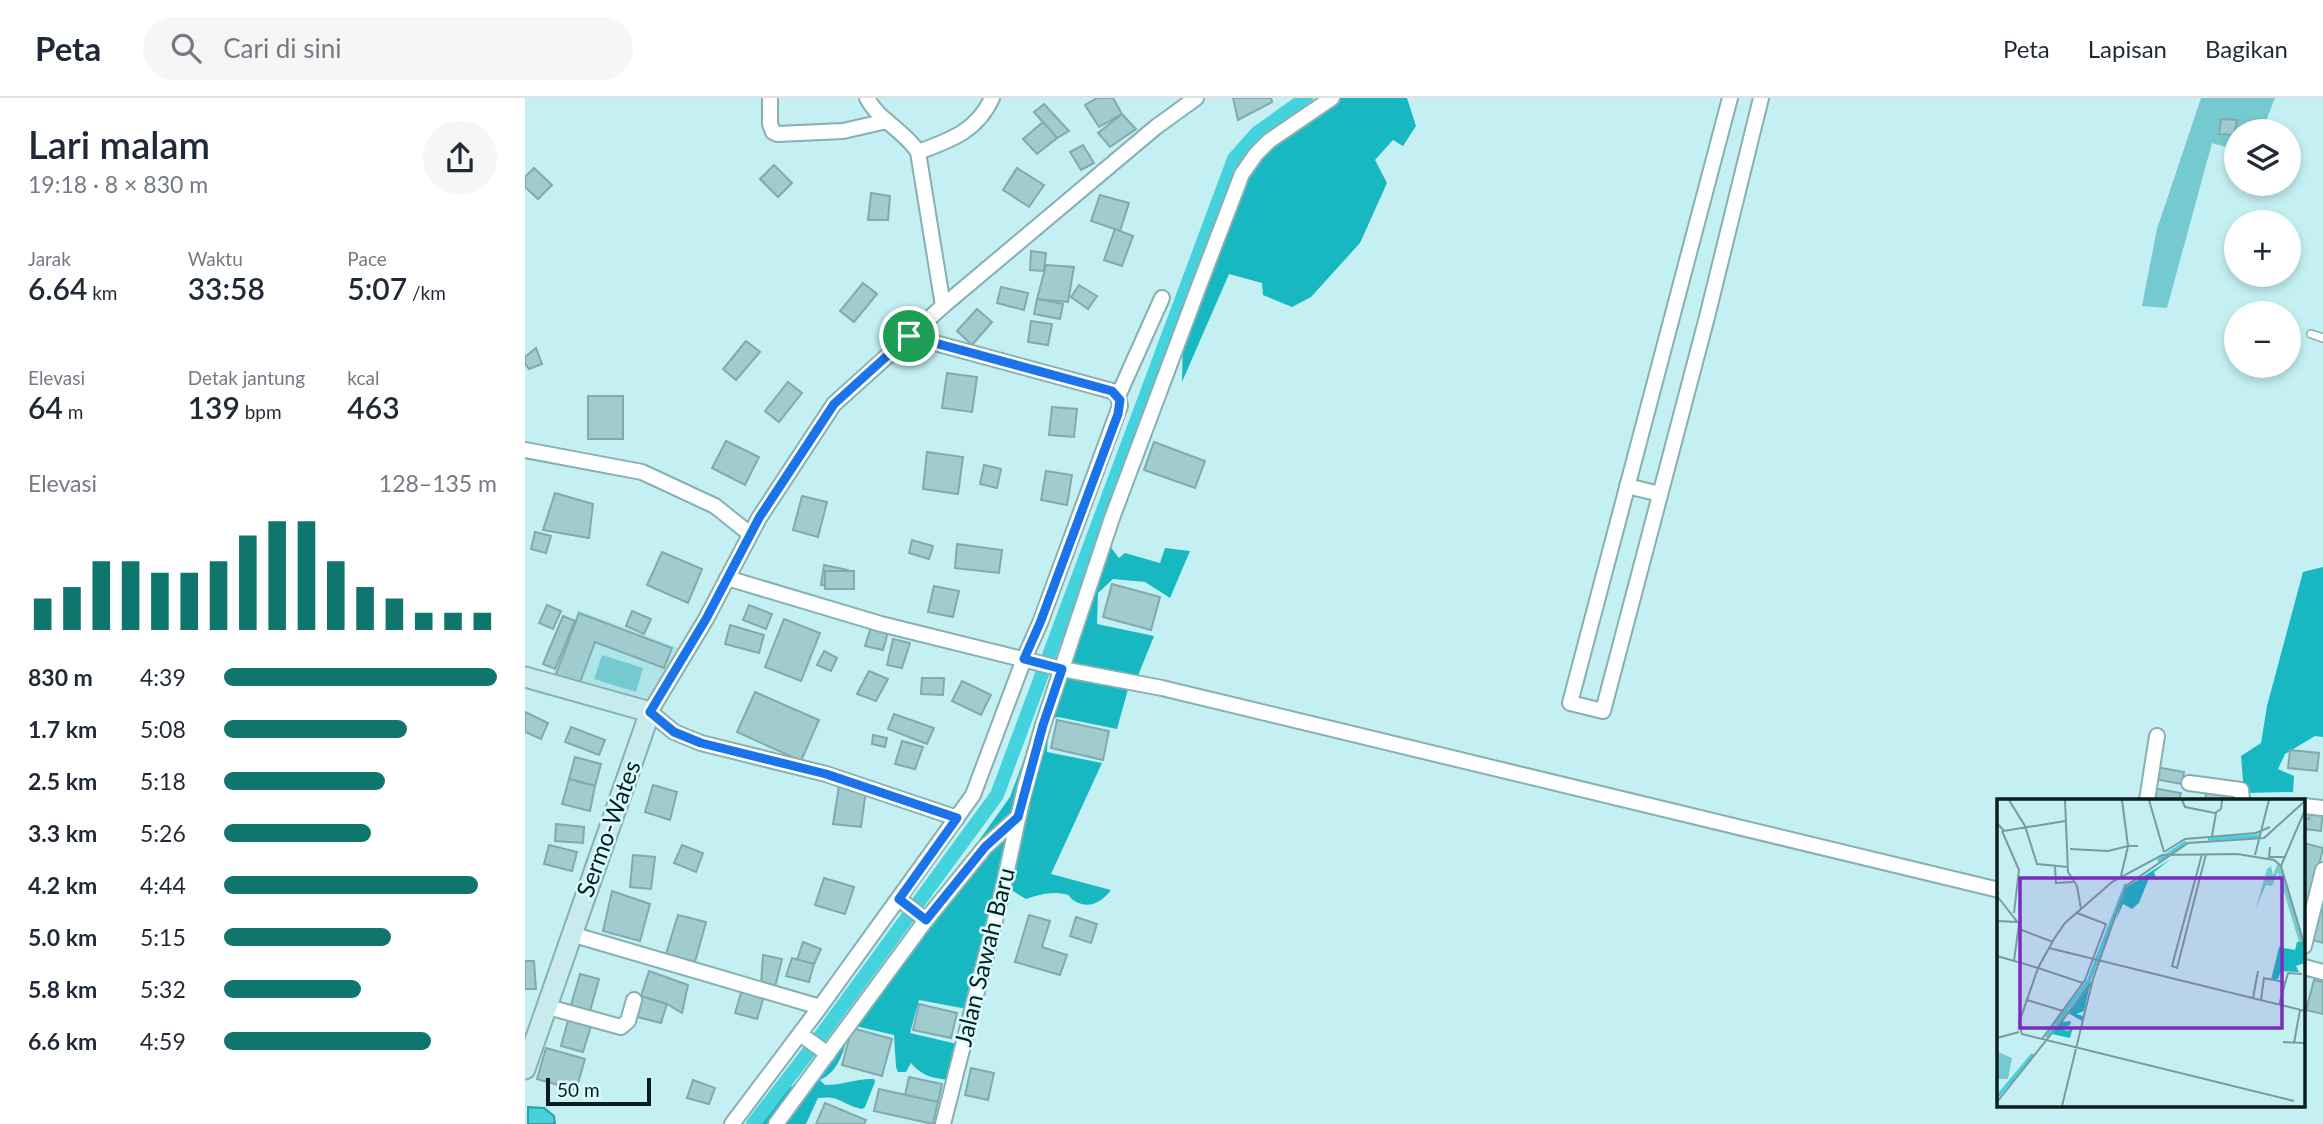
<!DOCTYPE html>
<html lang="id">
<meta charset="utf-8">
<style>
body{margin:0;font-family:Lato,sans-serif;background:#f6f6f7;color:#1f2937;height:100vh;display:flex;flex-direction:column;font-size:26px;white-space:nowrap}
*{box-sizing:border-box;margin:0}
p{font-size:23px;color:#747a83}
.icon{flex:none;width:38px;height:38px;fill:none;stroke:currentColor;stroke-width:2;stroke-linecap:round;stroke-linejoin:round}
.map{position:relative;flex:1;overflow:hidden}
.details{display:flex;flex-direction:column;background:#fff;width:525px}
.details>*{flex:none}
.fabs{position:absolute;left:1699px;top:21px;display:grid;gap:14px}
.fabs a{display:grid;place-items:center;width:77px;height:77px;border-radius:50%;background:#fff;box-shadow:0 4px 10px #0003;font-size:35px}
.scale{position:absolute;left:21px;bottom:18px;width:105px;box-sizing:border-box;padding-left:7px;border:4px solid #0b1c1d;border-top:0;font-size:19px;line-height:24px;white-space:nowrap;color:#0b1c1d;-webkit-text-stroke:5px #d9fcfe;paint-order:stroke}
.pin{position:absolute;display:grid;place-items:center;width:60px;height:60px;color:#fff;margin:-30px;border:4px solid #fff;border-radius:50%;box-shadow:0 2px 7px #0007}
.round{display:grid;place-items:center;flex:none;width:74px;height:74px;border-radius:37px;background:#f6f6f7}
.overview{display:flex;align-items:center;justify-content:space-between;height:119px;padding:0 28px}
h1{font-size:38px;font-weight:600;line-height:52px}
.stats{display:grid;grid-template-columns:repeat(3,1fr);gap:10px;height:119px;padding:7px 28px}
.stats div{display:grid;align-content:center}
.stats b{font-size:30px;font-weight:600}
.stats small{font-size:19px;font-weight:400}
.stats p{font-size:19px}
.chart{height:196px;padding:14px 28px}
.chart p{display:flex;justify-content:space-between}
.chart svg{width:100%;height:126px;margin-top:7px;stroke:#0f766e;stroke-width:6}
ul{padding:0 28px;list-style:none;font-size:23px}
li{display:grid;grid-template-columns:112px 84px 1fr;align-items:center;height:52px}
li i{height:18px;border-radius:9px;background:#0f766e}
header{display:flex;align-items:center;gap:42px;box-sizing:border-box;height:98px;padding:0 35px;background:#fff;border-bottom:2px solid #e0e1e3}
header strong{font-size:33px}
nav{display:flex;gap:38px;margin-inline-start:auto;font-size:24px}
.search{width:490px;height:63px;background:#f6f6f7;display:flex;align-items:center;gap:18px;box-sizing:border-box;padding:0 24px;border-radius:38px;color:#747a83;font-size:26px}
main{display:flex;flex:1;min-height:0}
.map>svg:first-child{display:block}
</style>
<header>
<strong>Peta</strong>
<div class="search"><svg class="icon" aria-label="search" viewBox="0 0 24 24"><circle cx="10" cy="10" r="6"/><path d="M15 15l6 6"/></svg>Cari di sini</div>
<nav><a>Peta</a><a>Lapisan</a><a>Bagikan</a></nav>
</header>
<main>
<section class="details">
<div class="overview"><div><h1>Lari malam</h1><p>19:18 · 8 × 830 m</p></div><a class="round"><svg class="icon" aria-label="share" viewBox="0 0 24 24"><path d="M12 15V3M7 8l5-5 5 5M5 13v7h14v-7"/></svg></a></div>
<div class="stats">
<div><p>Jarak</p><b>6.64<small> km</small></b></div>
<div><p>Waktu</p><b>33:58</b></div>
<div><p>Pace</p><b>5:07<small> /km</small></b></div>
</div>
<div class="stats">
<div><p>Elevasi</p><b>64<small> m</small></b></div>
<div><p>Detak jantung</p><b>139<small> bpm</small></b></div>
<div><p>kcal</p><b>463</b></div>
</div>
<div class="chart"><p><span>Elevasi</span>128–135 m</p>
<svg viewBox="0 0 160 44" preserveAspectRatio="none"><path d="M5 44V33M15 44V29M25 44V20M35 44V20M45 44V24M55 44V24M65 44V20M75 44V11M85 44V6M95 44V6M105 44V20M115 44V29M125 44V33M135 44V38M145 44V38M155 44V38"/></svg>
</div>
<ul>
<li><b>830 m</b>4:39<i style="width:100%"></i></li>
<li><b>1.7 km</b>5:08<i style="width:67%"></i></li>
<li><b>2.5 km</b>5:18<i style="width:59%"></i></li>
<li><b>3.3 km</b>5:26<i style="width:54%"></i></li>
<li><b>4.2 km</b>4:44<i style="width:93%"></i></li>
<li><b>5.0 km</b>5:15<i style="width:61%"></i></li>
<li><b>5.8 km</b>5:32<i style="width:50%"></i></li>
<li><b>6.6 km</b>4:59<i style="width:76%"></i></li>
</ul>
</section>
<div class="map">
<svg width="1798" height="1026" viewBox="0 0 1798 1026">
<rect width="100%" height="100%" fill="#c4f0f4"/>
<polygon fill="#afe4e8" points="53,512 156,551 126,607 26,581"/>
<g fill="#75c9d0">
<polygon points="1676,0 1750,0 1737,33 1712,33 1711,52 1687,45 1642,210 1617,208 1632,131"/>
<polygon points="77,557 118,570 111,594 69,581"/>
</g>
<g fill="#18b8c3">
<polygon points="815,0 882,0 891,28 878,48 868,42 850,62 862,85 835,145 786,199 767,209 738,197 737,185 704,176 657,284 658,234 722,67 744,46"/>
<polygon points="584,447 594,460 600,455 635,465 640,450 665,453 645,500 620,484 588,481 573,495 572,526 629,538 610,585 605,584 592,631 533,619 525,621"/>
<polygon points="1798,469 1798,639 1790,638 1760,656 1753,671 1769,678 1768,694 1719,695 1716,658 1736,645 1742,608 1778,474"/>
<path d="M508,637L442,911L394,902L385,935L432,946L424,982C407,980 397,978 386,965L381,974H373L371,969L369,937L326,927C320,947 316,973 295,982L300,987C317,987 333,980 349,981L350,984L340,1009L337,1011C317,1007 316,997 293,1000L281,1026H234C247,1011 254,993 273,985L385,839L485,699Z"/>
<path d="M523,637L522,654L577,665L526,776L586,792C576,805 563,812 548,802C543,798 546,797 539,796C528,793 512,797 501,801L483,790L518,639Z"/>
</g>
<polygon fill="#44d2dd" stroke="#339ba3" stroke-width="2" points="3,1009 19,1010 29,1018 30,1026 3,1026"/>
<g fill="none" stroke-linecap="round" stroke-linejoin="round">
<polyline stroke="#44d2dd" stroke-width="14" points="228,1026 289,947 472,697 709,61 732,35 781,0"/>
</g>
<g fill="#a1cccf" stroke="#80aaad" stroke-width="2">
<polygon points="572,0 588,0 597,16 574,29 560,7"/>
<polygon points="708,0 746,0 747,4 713,22"/>
<polygon points="519,6 544,33 532,40 509,14"/>
<polygon points="597,16 611,31 585,49 573,35"/>
<polygon points="1696,21 1712,22 1709,37 1694,36"/>
<polygon points="518,24 532,40 512,56 498,41"/>
<polygon points="558,47 569,65 556,72 545,54"/>
<polygon points="249,67 267,85 253,99 235,81"/>
<polygon points="9,70 27,87 13,101 0,89 0,79"/>
<polygon points="492,70 519,87 504,109 478,92"/>
<polygon points="346,95 365,98 363,122 343,122"/>
<polygon points="575,97 604,105 595,133 566,123"/>
<polygon points="590,131 608,138 597,168 579,162"/>
<polygon points="506,153 521,155 519,173 505,172"/>
<polygon points="521,167 549,169 543,204 512,201"/>
<polygon points="338,185 352,196 329,224 315,213"/>
<polygon points="554,187 572,198 563,211 546,199"/>
<polygon points="476,189 503,195 499,212 472,205"/>
<polygon points="512,201 538,206 535,221 509,216"/>
<polygon points="452,211 467,224 447,247 432,233"/>
<polygon points="506,223 527,226 523,247 503,244"/>
<polygon points="221,243 235,254 211,282 198,271"/>
<polygon points="11,250 17,266 4,271 0,266 0,259"/>
<polygon points="422,275 452,279 447,314 417,310"/>
<polygon points="263,284 277,295 254,324 240,313"/>
<rect x="63" y="298" width="35" height="43"/>
<polygon points="527,309 552,311 549,339 524,337"/>
<polygon points="201,343 234,359 220,387 187,370"/>
<polygon points="629,344 680,363 670,390 619,372"/>
<polygon points="402,354 438,359 433,396 398,391"/>
<polygon points="459,367 476,371 472,390 455,386"/>
<polygon points="521,373 547,377 542,407 516,402"/>
<polygon points="30,395 68,406 64,440 18,432"/>
<polygon points="277,398 302,404 293,439 268,432"/>
<polygon points="10,434 26,438 21,455 6,451"/>
<polygon points="387,442 408,448 404,461 384,455"/>
<polygon points="432,446 477,452 474,475 430,470"/>
<polygon points="137,454 177,471 163,505 122,487"/>
<polygon points="299,467 323,472 323,489 296,487"/>
<rect x="300" y="473" width="29" height="18"/>
<polygon points="587,486 635,499 626,532 578,519"/>
<polygon points="409,488 434,493 428,519 403,514"/>
<polygon points="22,507 36,513 28,531 14,525"/>
<polygon points="224,507 247,516 241,531 218,522"/>
<polygon points="107,513 126,521 119,536 101,528"/>
<polygon points="54,515 147,550 139,570 70,544 54,587 30,579"/>
<polygon points="38,518 50,523 30,571 18,566"/>
<polygon points="259,521 295,535 276,583 240,569"/>
<polygon points="205,527 239,537 234,555 200,546"/>
<polygon points="346,529 363,534 358,552 340,548"/>
<polygon points="368,541 385,545 377,570 362,567"/>
<polygon points="299,553 312,560 306,573 292,567"/>
<polygon points="344,573 363,581 351,603 332,596"/>
<polygon points="397,580 419,580 418,597 396,596"/>
<polygon points="437,583 466,597 456,617 427,603"/>
<polygon points="230,594 294,622 276,663 212,634"/>
<polygon points="0,614 23,625 16,641 0,634"/>
<polygon points="369,616 409,630 402,646 363,631"/>
<polygon points="532,622 584,633 578,662 526,650"/>
<polygon points="46,629 80,642 74,657 40,644"/>
<polygon points="348,637 362,640 360,649 347,646"/>
<polygon points="377,643 398,649 390,671 370,666"/>
<polygon points="1765,652 1794,655 1792,673 1763,670"/>
<polygon points="50,659 76,666 70,688 44,681"/>
<polygon points="1631,669 1659,674 1657,686 1629,681"/>
<polygon points="44,681 70,688 65,713 37,706"/>
<polygon points="128,687 152,694 145,722 120,714"/>
<polygon points="314,688 341,692 336,729 308,726"/>
<polygon points="1682,689 1715,694 1714,702 1680,702"/>
<polygon points="1628,690 1656,695 1654,702 1626,702"/>
<polygon points="1786,710 1798,711 1796,733 1779,731 1779,720 1784,721"/>
<polygon points="31,726 59,729 58,745 30,743"/>
<polygon points="1779,745 1798,750 1783,812 1779,811"/>
<polygon points="24,747 52,754 47,773 19,766"/>
<polygon points="157,747 178,755 171,774 149,765"/>
<polygon points="108,757 130,759 126,791 105,789"/>
<polygon points="1798,779 1798,845 1781,840"/>
<polygon points="299,780 329,789 320,816 290,807"/>
<polygon points="87,793 125,806 115,843 78,833"/>
<polygon points="153,817 181,824 170,864 141,856"/>
<polygon points="504,817 525,823 517,849 542,857 535,877 490,864"/>
<polygon points="551,819 572,826 566,845 545,838"/>
<polygon points="278,844 296,851 289,866 272,862"/>
<polygon points="238,857 257,861 250,889 236,886"/>
<polygon points="267,860 289,866 284,884 261,878"/>
<polygon points="0,863 9,863 11,891 0,891"/>
<polygon points="124,873 163,887 157,915 142,906 116,898"/>
<polygon points="55,876 74,881 65,913 46,907"/>
<polygon points="1789,882 1798,884 1798,916 1781,912"/>
<polygon points="217,892 238,901 232,921 210,915"/>
<polygon points="116,898 142,906 136,925 112,919"/>
<polygon points="394,906 432,915 426,940 388,932"/>
<polygon points="44,919 67,925 58,954 36,948"/>
<polygon points="327,930 367,941 357,978 317,967"/>
<polygon points="21,950 60,961 51,992 12,981"/>
<polygon points="446,970 469,975 463,1002 440,997"/>
<polygon points="384,979 417,986 413,1004 380,997"/>
<polygon points="168,982 190,990 184,1006 162,1000"/>
<polygon points="354,991 413,1004 408,1026 349,1013"/>
<polygon points="300,1005 341,1022 339,1026 291,1026"/>
</g>
<g fill="none" stroke-linecap="round" stroke-linejoin="round">
<defs>
<polyline id="service" points="1786,236 1798,240"/>
<g id="minor">
<polyline points="245,0 245,26 248,34 252,36 318,33 362,23"/>
<path d="M342,0C354,23 379,32 393,54L418,208"/>
<polyline points="1205,0 1045,605 1078,613 1182,219 1236,0"/>
<path d="M393,54C426,42 452,33 467,0"/>
<polyline points="593,298 637,200"/>
<polyline points="0,352 117,374 190,408 225,436"/>
<polyline points="1102,388 1135,396"/>
<polyline points="202,480 356,526 537,571 637,590 1474,792"/>
<polyline points="1664,685 1716,692 1717,702"/>
<polyline points="1622,702 1632,638"/>
<polyline points="1779,708 1798,710"/>
<polyline points="432,720 301,676 176,645 149,634 125,614 181,521 234,420 309,306 418,208 631,29 671,0"/>
<polyline points="374,801 401,822"/>
<polyline points="46,836 295,909"/>
<polyline points="1779,848 1798,772"/>
<polyline points="1779,869 1798,874"/>
<polyline points="23,909 96,929 103,923 109,902"/>
<polyline points="275,936 303,956"/>
<polyline points="207,1026 295,909 448,697 499,561 515,525 595,308 593,298 587,293 384,238"/>
<polyline points="251,1026 401,822 460,749 493,719"/>
<polyline points="418,1026 477,795 500,689 518,627 587,420 674,188 717,76 731,56 744,43 807,0"/>
</g>
<polyline id="secondary" points="0,579 125,614 0,971"/>
</defs>
<use href="#service" stroke="#86b0b3" stroke-width="10"/>
<use href="#minor" stroke="#86b0b3" stroke-width="18"/>
<use href="#secondary" stroke="#86b0b3" stroke-width="23"/>
<use href="#service" stroke="#fff" stroke-width="7"/>
<use href="#minor" stroke="#fff" stroke-width="14"/>
<use href="#secondary" stroke="#c8ecee" stroke-width="19"/>
</g>
<g fill="none" stroke-linecap="round" stroke-linejoin="round">
<defs>
<polygon id="route" points="384,238 587,293 595,302 593,316 515,525 499,561 537,571 518,627 493,719 460,749 401,822 374,801 432,720 301,676 176,645 149,634 125,614 181,521 234,420 309,306"/>
</defs>
<use href="#route" stroke="#fff" stroke-width="14"/>
<use href="#route" stroke="#1a73e8" stroke-width="9"/>
</g>
<g text-anchor="middle" stroke-width="5" stroke-linejoin="round" paint-order="stroke">
<g font-size="24" fill="#0b1c1d" stroke="#d9fcfe">
<text transform="translate(84 731) rotate(-70)" y="8">Sermo-Wates</text>
<text transform="translate(460 859) rotate(-76)" y="8">Jalan Sawah Baru</text>
</g>
</g>
<g transform="translate(1472 701)">
<rect width="308" height="308" fill="#c4f0f4"/>
<path d="M280,66L284,67L307,143H302L281,73L275,87L269,86L259,109L270,70L274,67L276,76ZM1,253L15,259L11,280H0Z" fill="#75c9d0"/>
<path d="M174,60L157,73L159,79H152L142,104L135,110L126,105L119,121L128,89ZM300,143H307L308,164L299,167L302,173L284,172L281,180L274,181L282,148L298,151ZM94,181L87,212L79,215L86,217L85,222L71,214L66,223L74,222L73,226L64,230L71,232L76,228L73,239L55,235Z" fill="#18b8c3"/>
<path fill="none" stroke="#44d2dd" stroke-width="3.5" d="M211,40L262,37M161,62L189,43M49,238L92,181L129,85M0,298L36,255"/>
<path fill="none" stroke="#7a9b9e" stroke-width="2" d="M12,1L28,27L40,65L71,68M68,1L71,73L80,87L84,110M125,1L131,47H141M152,1L167,53M185,1L188,8L218,14L224,10L225,1M0,24L7,32L68,22M5,32L22,71L17,114M215,37L219,14M273,48L272,58H288M73,50L111,52L131,47L124,77M167,53L188,40L259,34L273,28M205,55L175,167L180,169L209,55M258,56L272,1M284,67L308,11M58,68L59,84L76,83M0,97L22,125L17,162M0,122L21,123M22,130L56,143M52,149L308,212M0,157L41,169L22,224L25,235L297,302M266,179L288,183M86,184L41,169L57,140L68,124L115,83L165,56L240,55L277,61L284,67L308,148M256,199L261,172M30,201L66,212M264,201L267,179M282,206L291,174L305,175M0,239L22,233M45,240L88,181L109,125L80,114M286,243L308,244M297,244L303,211M0,303L95,184M65,307L96,180L129,87L191,44L267,39L308,2"/>
<path fill="#7b2cbf" fill-opacity="0.15" stroke="#7b2cbf" stroke-width="3.5" d="M23,79H285V229H23Z"/>
<rect width="308" height="308" fill="none" stroke="#0b1c1d" stroke-width="3.5"/>
</g>
</svg>
<div class="fabs">
<a><svg class="icon" aria-label="layers" viewBox="0 0 24 24"><path d="M12 4l9 5-9 5-9-5zM3 14l9 5 9-5"/></svg></a>
<a>+</a>
<a>−</a>
</div>
<div class="scale">50 m</div>
<div class="pin" style="left:384px;top:238px;background:#1e9e55"><svg class="icon" aria-label="arrive" viewBox="0 0 24 24"><path d="M6 21V4h12l-3 4 3 4H6"/></svg></div>
</div>
</main>
